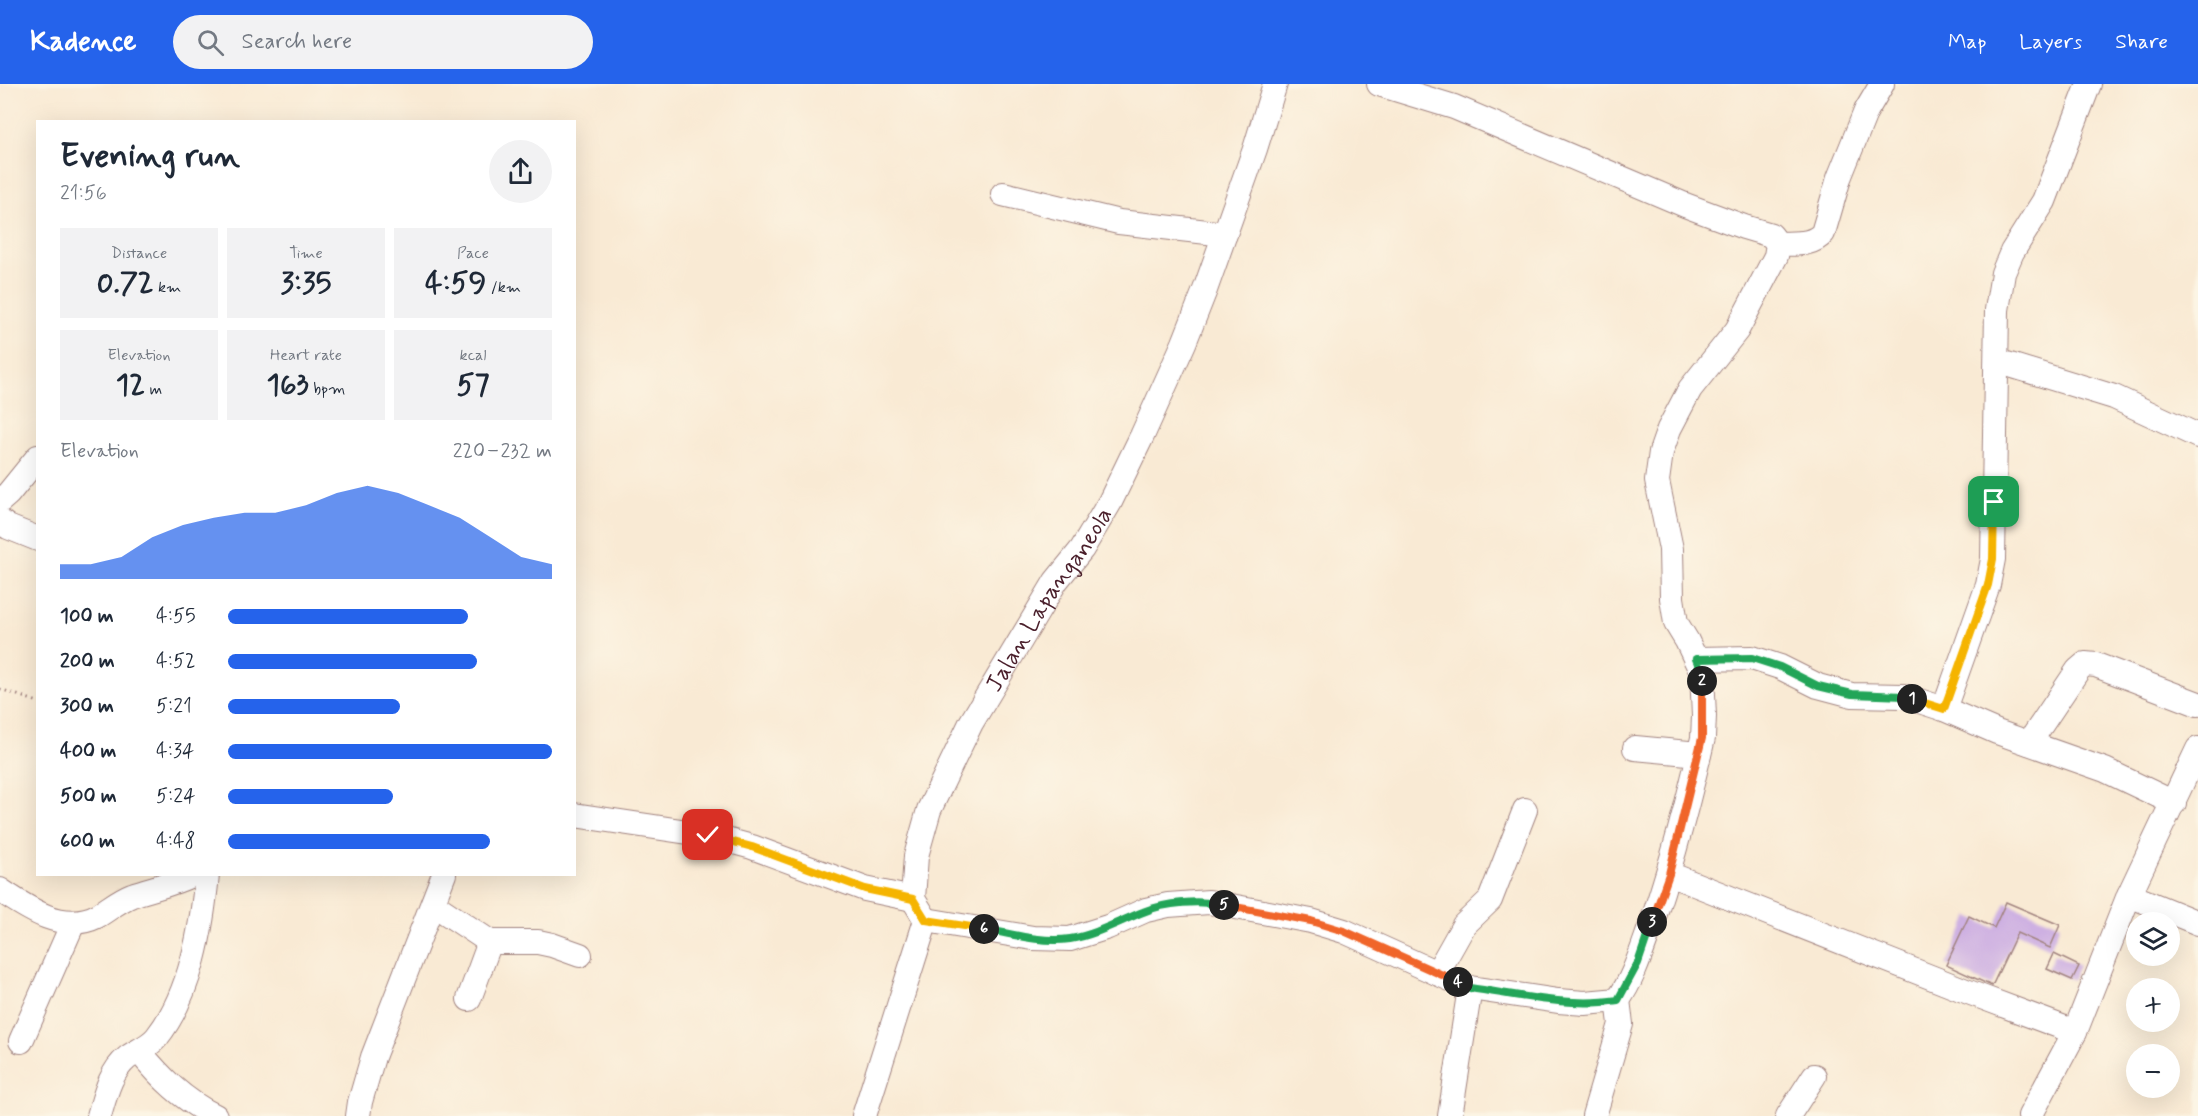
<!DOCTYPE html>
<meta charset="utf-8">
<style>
body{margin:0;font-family:Mynerve,sans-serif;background:#f2f2f3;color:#1f2937;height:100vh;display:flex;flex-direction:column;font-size:22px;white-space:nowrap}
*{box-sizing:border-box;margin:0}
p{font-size:20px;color:#747a83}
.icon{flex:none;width:33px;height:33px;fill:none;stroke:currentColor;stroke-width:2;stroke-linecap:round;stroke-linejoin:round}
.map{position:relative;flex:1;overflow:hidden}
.drawer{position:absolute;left:36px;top:36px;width:540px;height:756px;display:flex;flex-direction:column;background:#fff;border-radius:0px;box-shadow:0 6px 24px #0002}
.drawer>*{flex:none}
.controls{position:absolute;left:2126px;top:828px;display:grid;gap:12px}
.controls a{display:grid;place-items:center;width:54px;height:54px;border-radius:50%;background:#fff;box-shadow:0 6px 24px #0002;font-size:30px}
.pin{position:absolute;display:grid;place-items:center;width:51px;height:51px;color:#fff;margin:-26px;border-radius:12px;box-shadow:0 3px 9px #0006}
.km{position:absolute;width:30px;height:30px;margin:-15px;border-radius:50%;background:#222;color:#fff;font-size:16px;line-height:30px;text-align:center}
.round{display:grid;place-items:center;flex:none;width:63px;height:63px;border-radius:32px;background:#f2f2f3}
.overview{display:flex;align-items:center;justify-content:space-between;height:102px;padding:0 24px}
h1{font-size:33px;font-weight:700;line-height:45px}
.metrics{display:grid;grid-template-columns:repeat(3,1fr);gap:9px;height:102px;padding:6px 24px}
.metrics div{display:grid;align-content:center;border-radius:0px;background:#f2f2f3;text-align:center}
.metrics b{font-size:30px;font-weight:700}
.metrics small{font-size:16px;font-weight:400}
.metrics p{font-size:16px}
.chart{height:168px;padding:12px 24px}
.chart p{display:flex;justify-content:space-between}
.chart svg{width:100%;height:108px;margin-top:6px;fill:#2563eb;opacity:.7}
ul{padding:0 24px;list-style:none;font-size:20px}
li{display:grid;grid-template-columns:96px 72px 1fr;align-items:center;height:45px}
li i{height:15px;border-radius:8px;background:#2563eb}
header{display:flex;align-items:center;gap:36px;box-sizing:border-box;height:84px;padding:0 30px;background:#2563eb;color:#fff}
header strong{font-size:28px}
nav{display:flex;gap:33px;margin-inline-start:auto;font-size:21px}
.search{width:420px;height:54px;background:#f2f2f3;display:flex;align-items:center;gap:15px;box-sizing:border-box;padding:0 21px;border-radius:33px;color:#747a83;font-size:22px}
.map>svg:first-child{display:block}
</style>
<header>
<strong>Kadence</strong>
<div class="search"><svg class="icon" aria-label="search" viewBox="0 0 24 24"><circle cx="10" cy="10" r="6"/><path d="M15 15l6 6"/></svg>Search here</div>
<nav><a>Map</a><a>Layers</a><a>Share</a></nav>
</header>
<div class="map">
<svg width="2198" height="1032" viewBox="0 0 2198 1032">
<rect width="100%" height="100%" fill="#fcf5e5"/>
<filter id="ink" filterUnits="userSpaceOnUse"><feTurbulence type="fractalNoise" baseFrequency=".0167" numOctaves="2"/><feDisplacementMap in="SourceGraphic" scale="12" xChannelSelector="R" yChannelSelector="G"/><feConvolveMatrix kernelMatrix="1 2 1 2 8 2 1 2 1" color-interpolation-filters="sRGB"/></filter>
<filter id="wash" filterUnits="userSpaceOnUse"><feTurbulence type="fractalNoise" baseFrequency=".008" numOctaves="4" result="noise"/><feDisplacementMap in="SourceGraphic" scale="24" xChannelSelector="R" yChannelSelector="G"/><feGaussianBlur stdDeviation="1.35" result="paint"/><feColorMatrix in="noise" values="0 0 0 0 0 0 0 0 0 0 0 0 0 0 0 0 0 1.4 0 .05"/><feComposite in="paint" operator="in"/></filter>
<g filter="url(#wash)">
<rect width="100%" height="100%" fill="#f9ead4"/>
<g id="blocks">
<g fill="#ceb0e2">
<polygon points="2006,818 2060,841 2050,864 2017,849 1992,902 1946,881 1969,832 1994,844"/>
<polygon points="2054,870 2079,882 2072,896 2047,885"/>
</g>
</g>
</g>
<g filter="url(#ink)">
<use href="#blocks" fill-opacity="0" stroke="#a28480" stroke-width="1.5"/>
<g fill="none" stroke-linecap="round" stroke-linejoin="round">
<defs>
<g id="minor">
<polyline points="1003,110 1119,138 1225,150"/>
<path d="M1778,160C1794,159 1812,162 1823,149L1839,94L1866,27L1882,0"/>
<polyline points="1997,277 2114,313 2198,352"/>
<polyline points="0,417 8,410 38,373"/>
<polyline points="0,437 8,443 38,455"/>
<polyline points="1696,575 1752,574 1780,583 1818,602 1852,611 1904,612 1944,625 1997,648 2105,686 2174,719"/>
<polyline points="1944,625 1988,501 1993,475 1997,226 2003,189 2012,168 2044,117 2089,0"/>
<polyline points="2029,659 2078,586 2085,580 2096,581 2198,620"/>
<polyline points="1635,664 1699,670"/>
<polyline points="574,731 708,751 752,763 865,805 913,815"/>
<polyline points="1669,790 1971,909 2075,948"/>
<path d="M0,806C28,825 63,849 97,832C109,825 119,816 132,811C153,804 173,800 193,790"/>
<polyline points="2129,811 2198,839"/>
<polyline points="433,820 490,858 538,858 552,861 580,871"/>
<path d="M926,836L1033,854L1070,855L1108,843L1146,826L1168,821L1209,818L1311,837L1344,847L1470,904L1558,917L1585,919L1618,916C1633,895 1641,869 1650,844C1672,782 1688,718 1703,654L1704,632L1702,589L1687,557L1676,539L1672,514L1671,465L1657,397L1661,368L1669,345L1690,305L1737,246L1776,172L1778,160L1771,151L1744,143L1685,121L1454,23L1379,0"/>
<polyline points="1437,889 1464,841 1490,816 1525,726"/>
<polyline points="469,915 490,858"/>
<polyline points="21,957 73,839"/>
<path d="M139,967C161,994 183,1016 215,1032"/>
<path d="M99,1032C105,1012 110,988 127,974C136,967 149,963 157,953C191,910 202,844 207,790"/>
<polyline points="358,1032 360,1018 373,973 444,790"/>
<path id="s1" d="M864,1032L926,836L913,815L916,772L929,726L971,639L1056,497L1082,465L1110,418L1142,352L1184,259L1205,206L1255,65L1275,0"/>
<polyline points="1450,1032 1470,904"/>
<polyline points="1594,1032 1621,940 1618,916"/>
<polyline points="1788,1032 1814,992"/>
<polyline points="2030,1032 2075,948 2129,811 2198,665"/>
</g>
</defs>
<use href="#minor" stroke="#a28480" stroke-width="26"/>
<polyline stroke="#a28480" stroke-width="3" stroke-dasharray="1.5 4.5" stroke-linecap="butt" points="0,605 38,618"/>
<use href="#minor" stroke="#fff" stroke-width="24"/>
</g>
</g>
<g fill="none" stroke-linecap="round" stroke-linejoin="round" filter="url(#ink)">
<defs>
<polyline id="split-1" points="1912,615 1944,625 1988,501 1993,475 1994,418"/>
<polyline id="split-2" points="1702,597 1702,589 1696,575 1752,574 1780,583 1818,602 1852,610 1904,612 1912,615"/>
<polyline id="split-3" points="1652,838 1669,790 1702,654 1702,597"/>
<path id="split-4" d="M1458,898L1470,904C1519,911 1570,924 1618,916L1638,879L1652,838"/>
<polyline id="split-5" points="1224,821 1311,837 1344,847 1458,898"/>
<path id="split-6" d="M984,845C1011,850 1042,859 1070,855C1095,851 1120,837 1143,828C1166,818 1200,816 1224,821"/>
<polyline id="split-7" points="708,751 752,763 865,805 913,815 926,836 984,845"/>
</defs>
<use href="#split-1" stroke="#fff" stroke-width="12"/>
<use href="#split-2" stroke="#fff" stroke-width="12"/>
<use href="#split-3" stroke="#fff" stroke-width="12"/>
<use href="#split-4" stroke="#fff" stroke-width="12"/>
<use href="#split-5" stroke="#fff" stroke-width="12"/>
<use href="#split-6" stroke="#fff" stroke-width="12"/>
<use href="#split-7" stroke="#fff" stroke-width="12"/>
<use href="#split-1" stroke="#f5b400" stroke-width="8"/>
<use href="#split-2" stroke="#22a559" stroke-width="8"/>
<use href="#split-3" stroke="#f0652b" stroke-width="8"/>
<use href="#split-4" stroke="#22a559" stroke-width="8"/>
<use href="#split-5" stroke="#f0652b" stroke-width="8"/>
<use href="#split-6" stroke="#22a559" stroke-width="8"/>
<use href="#split-7" stroke="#f5b400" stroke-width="8"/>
</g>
<g text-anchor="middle" stroke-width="5" stroke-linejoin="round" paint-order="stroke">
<g font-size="24" fill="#4a1f2b" stroke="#fcf5e5">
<text dy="8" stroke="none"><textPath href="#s1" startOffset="564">Jalan Lapanganeola</textPath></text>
</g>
</g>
</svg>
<div class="controls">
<a><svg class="icon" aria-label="layers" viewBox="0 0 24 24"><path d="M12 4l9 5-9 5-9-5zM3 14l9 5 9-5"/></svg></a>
<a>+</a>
<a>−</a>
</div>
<div class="pin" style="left:1994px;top:418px;background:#1e9e55"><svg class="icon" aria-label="arrive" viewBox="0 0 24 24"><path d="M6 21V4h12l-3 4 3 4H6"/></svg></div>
<div class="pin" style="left:708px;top:751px;background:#d93025"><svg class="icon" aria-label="check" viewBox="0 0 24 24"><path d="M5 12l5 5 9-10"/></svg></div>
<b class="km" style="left:1912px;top:615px">1</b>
<b class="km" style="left:1702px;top:597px">2</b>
<b class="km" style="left:1652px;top:838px">3</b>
<b class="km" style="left:1458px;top:898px">4</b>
<b class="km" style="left:1224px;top:821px">5</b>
<b class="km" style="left:984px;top:845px">6</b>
<section class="drawer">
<div class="overview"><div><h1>Evening run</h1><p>21:56</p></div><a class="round"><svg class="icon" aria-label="share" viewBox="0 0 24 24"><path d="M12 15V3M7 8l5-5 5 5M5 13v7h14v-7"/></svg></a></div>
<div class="metrics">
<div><p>Distance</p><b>0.72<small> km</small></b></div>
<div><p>Time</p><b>3:35</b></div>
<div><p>Pace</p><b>4:59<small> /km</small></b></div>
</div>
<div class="metrics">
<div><p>Elevation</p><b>12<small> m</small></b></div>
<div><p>Heart rate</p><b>163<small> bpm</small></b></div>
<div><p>kcal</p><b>57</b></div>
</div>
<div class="chart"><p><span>Elevation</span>220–232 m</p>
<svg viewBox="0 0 160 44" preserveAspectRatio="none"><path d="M0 44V38L10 38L20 35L30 27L40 22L50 19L60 17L70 17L80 14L90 9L100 6L110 9L120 14L130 19L140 27L150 35L160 38V44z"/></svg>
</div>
<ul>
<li><b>100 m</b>4:55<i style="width:74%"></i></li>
<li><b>200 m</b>4:52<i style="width:77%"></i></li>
<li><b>300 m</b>5:21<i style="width:53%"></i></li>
<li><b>400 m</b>4:34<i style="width:100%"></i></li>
<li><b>500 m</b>5:24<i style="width:51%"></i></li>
<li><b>600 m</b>4:48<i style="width:81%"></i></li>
</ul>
</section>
</div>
